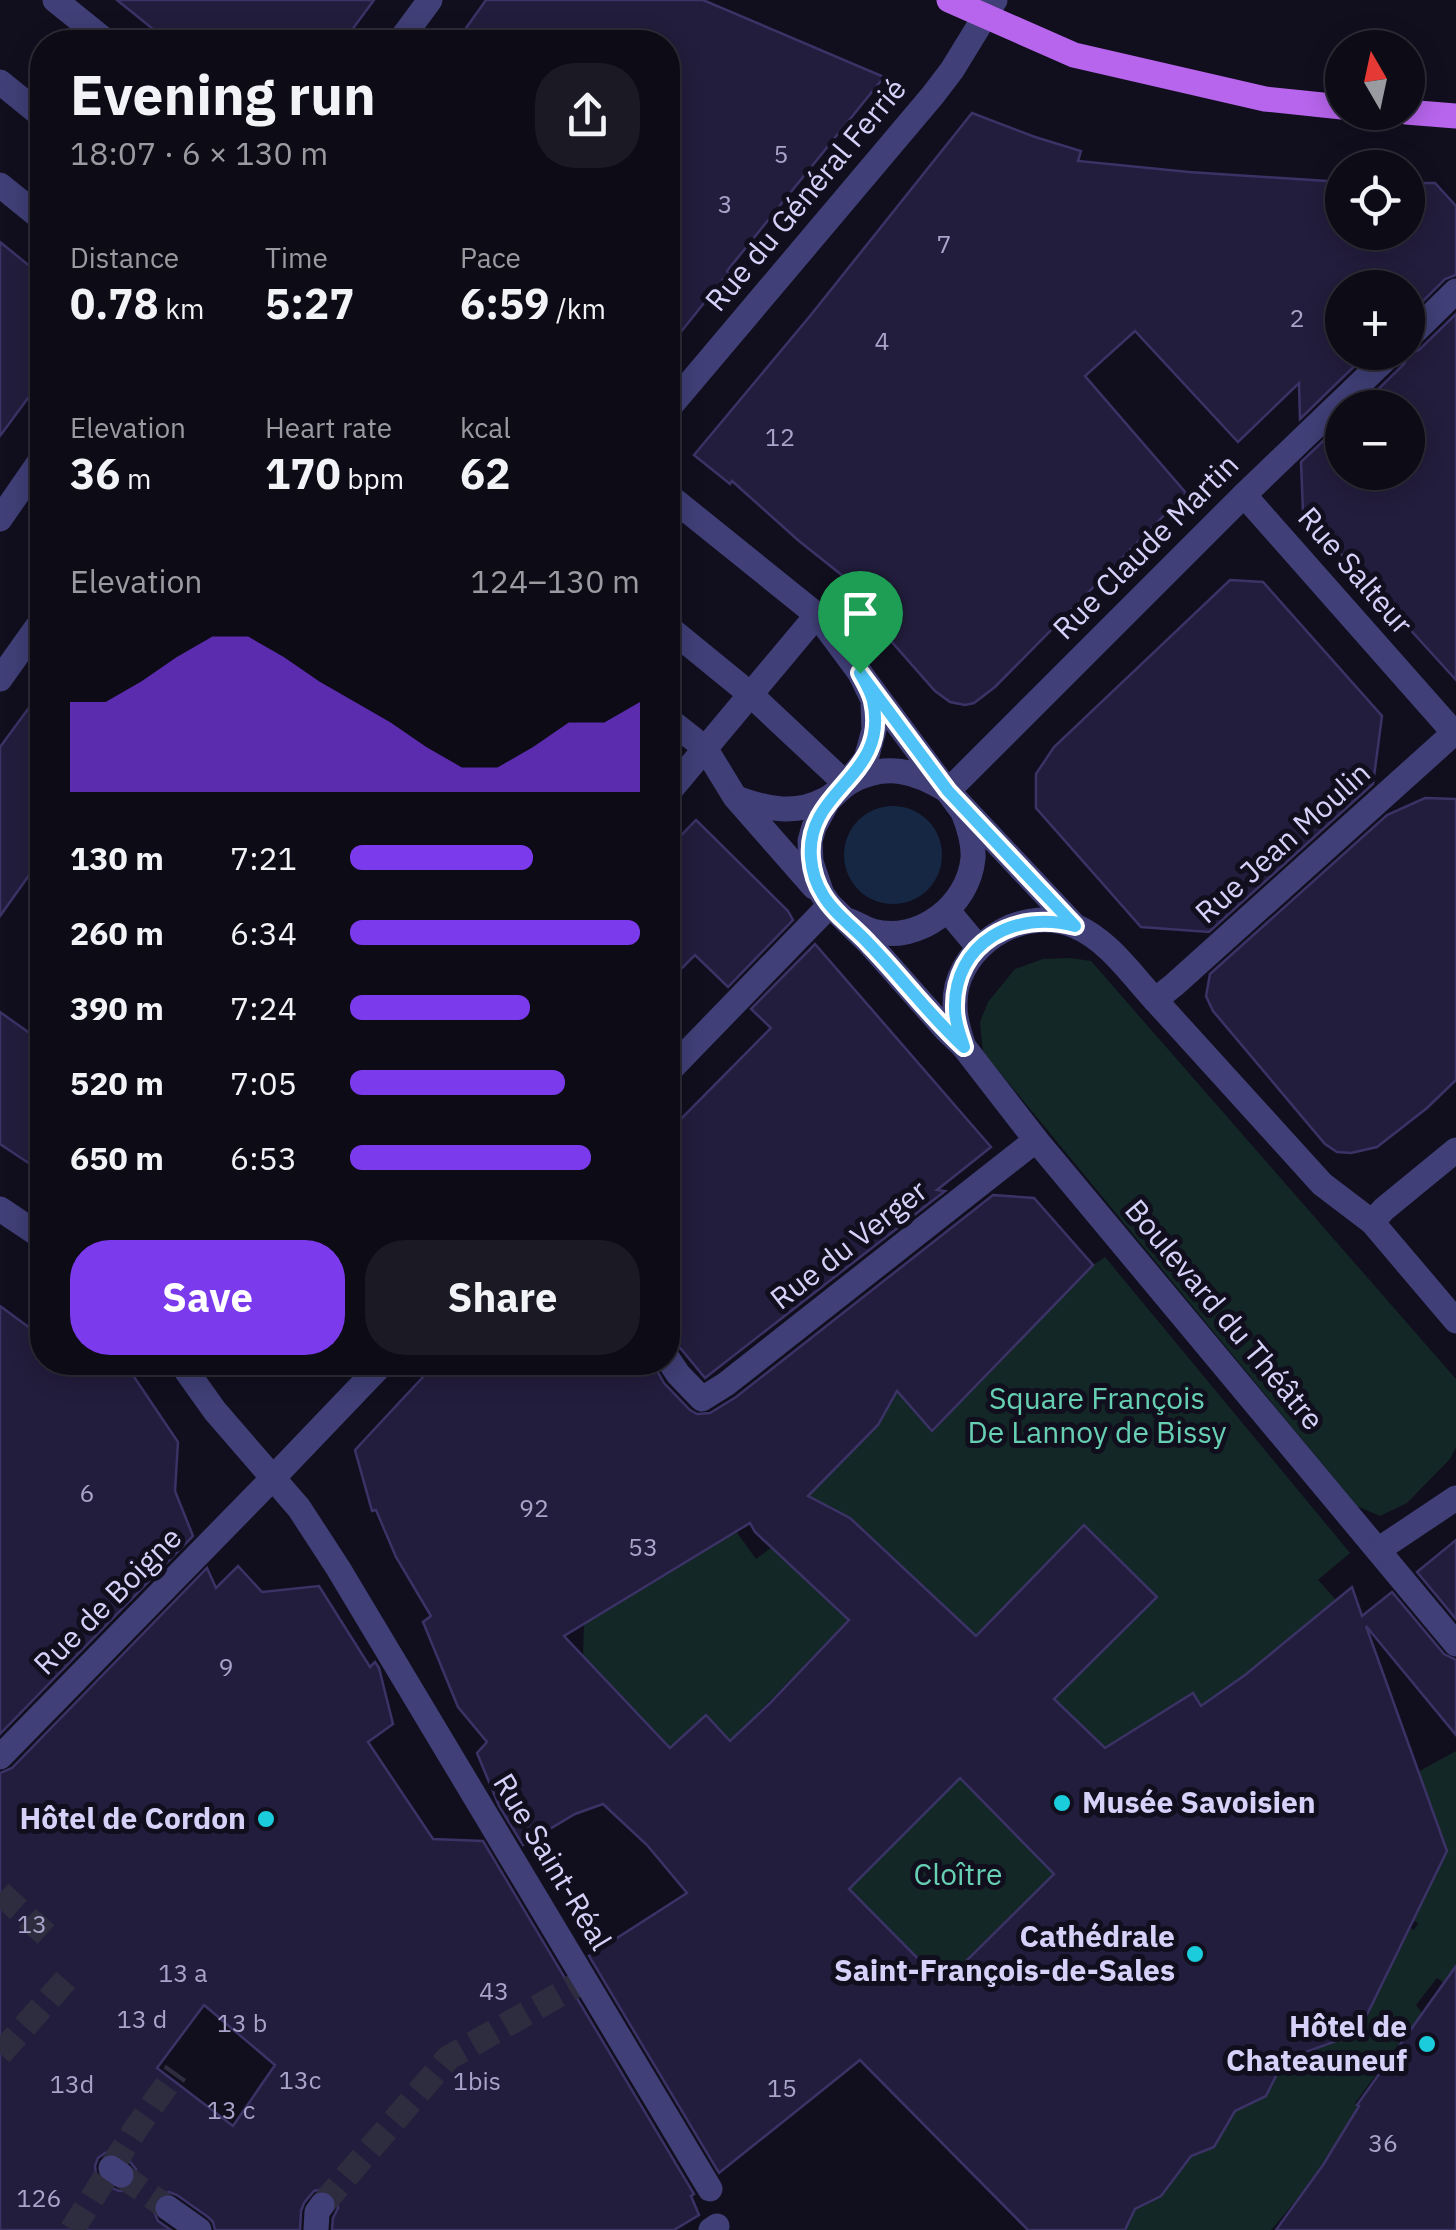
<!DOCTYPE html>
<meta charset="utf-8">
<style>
body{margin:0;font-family:"IBM Plex Sans",sans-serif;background:#1b1923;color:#f1f3f6;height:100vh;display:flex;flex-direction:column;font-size:38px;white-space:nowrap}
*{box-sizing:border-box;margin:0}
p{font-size:32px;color:#9a9ba1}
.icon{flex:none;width:55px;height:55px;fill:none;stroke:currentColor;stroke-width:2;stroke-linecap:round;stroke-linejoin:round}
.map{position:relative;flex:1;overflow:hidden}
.panel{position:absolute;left:30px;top:30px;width:650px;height:1345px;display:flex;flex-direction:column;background:#0d0b16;border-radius:40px;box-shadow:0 5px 25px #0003,0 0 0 2px #2d2b35}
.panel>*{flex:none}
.needle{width:65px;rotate:351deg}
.buttons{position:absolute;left:1325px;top:30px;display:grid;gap:20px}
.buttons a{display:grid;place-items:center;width:100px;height:100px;border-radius:50%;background:#0d0b16;box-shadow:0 5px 25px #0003,0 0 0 2px #2d2b35;font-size:50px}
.pin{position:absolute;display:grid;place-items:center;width:85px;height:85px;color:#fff;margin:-102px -42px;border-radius:50% 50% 50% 0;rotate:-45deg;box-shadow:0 0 10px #0007}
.pin .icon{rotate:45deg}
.round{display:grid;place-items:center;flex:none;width:105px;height:105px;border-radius:40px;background:#1b1923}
.overview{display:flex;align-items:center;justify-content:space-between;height:170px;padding:0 40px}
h1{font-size:55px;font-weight:800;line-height:75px}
.stats{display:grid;grid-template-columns:repeat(3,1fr);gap:15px;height:170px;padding:10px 40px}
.stats div{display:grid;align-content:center}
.stats b{font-size:42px;font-weight:800}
.stats small{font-size:28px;font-weight:400}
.stats p{font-size:28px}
.chart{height:280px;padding:20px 40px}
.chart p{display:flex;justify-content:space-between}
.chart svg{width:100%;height:180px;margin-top:10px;fill:#7c3aed;opacity:.7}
.primary-button{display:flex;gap:20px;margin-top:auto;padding:20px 40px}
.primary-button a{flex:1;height:115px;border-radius:40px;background:#7c3aed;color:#fff;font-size:40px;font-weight:800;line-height:115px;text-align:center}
.primary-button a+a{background:#1b1923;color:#f1f3f6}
ul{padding:0 40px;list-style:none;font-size:32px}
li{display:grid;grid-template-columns:160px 120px 1fr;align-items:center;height:75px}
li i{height:25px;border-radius:12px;background:#7c3aed}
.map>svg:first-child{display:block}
</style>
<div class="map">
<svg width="1456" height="2230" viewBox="0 0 1456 2230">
<rect width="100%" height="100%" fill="#110f1e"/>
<g fill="#132726">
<polygon points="1070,958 1091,961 1456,1379 1456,1447 1450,1459 1407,1503 1380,1516 1357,1506 983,1052 980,1022 988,1002 1015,969 1043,959"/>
<polygon points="1105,1257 1350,1553 1318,1580 1336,1600 1245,1675 1201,1706 1192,1694 1154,1717 1115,1757 1054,1699 1157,1597 1084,1525 800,1816 940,1603 809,1497 811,1493 897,1391 933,1430 1093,1265"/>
<polygon points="736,1531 756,1559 772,1547 849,1620 730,1741 706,1715 670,1748 634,1713 583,1656 584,1624"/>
<path d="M1456,1751V1966L1444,1983L1437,1978L1416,2005L1422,2013L1355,2103L1359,2106C1332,2150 1306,2191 1271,2230H1109L1119,2214L1174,2178L1212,2126L1224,2130L1228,2123L1216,2117L1262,2078L1273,2082L1277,2074L1264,2068L1404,1925L1414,1930L1418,1923L1408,1918L1416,1773Z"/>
<polygon points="960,1778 1054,1874 943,1984 849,1889"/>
</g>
<circle fill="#152742" cx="893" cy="855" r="49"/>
<g fill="#231d3d" stroke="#3b3266" stroke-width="2.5" fill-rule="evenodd">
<polygon points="117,0 374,0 343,42 169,42"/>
<polygon points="486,0 703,0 884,77 727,271 728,273 668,348 668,42 456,42"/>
<polygon points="972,113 1035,137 1081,151 1078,161 1189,172 1342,182 1342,232 1408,232 1408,183 1435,183 1456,206 1456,275 1445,279 1408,316 1408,288 1342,288 1342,352 1369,352 1300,419 1299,383 1238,442 1135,331 1085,376 1186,493 995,687 974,703 965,705 950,702 935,691 847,591 853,584 799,541 732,481 730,484 694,455 810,316"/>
<polygon points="0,242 42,276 42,379 0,436"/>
<polygon points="1456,314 1456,680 1303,512 1301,462 1342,423 1342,472 1408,472 1408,408 1359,408 1404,364 1409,354 1419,350"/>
<polygon points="1230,580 1263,582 1382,716 1373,784 1209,932 1141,927 1036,808 1036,774 1054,747"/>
<polygon points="42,690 42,857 0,916 0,747"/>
<polygon points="1425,798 1456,799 1456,1080 1427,1108 1377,1147 1351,1153 1337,1152 1325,1144 1213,1011 1206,996 1210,974 1387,815"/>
<polygon points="696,820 788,911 793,920 728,987 695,955 668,982 668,849"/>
<polygon points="815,944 991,1147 937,1190 945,1191 705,1378 681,1349 674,1344 668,1343 668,1132 771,1028 751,1009"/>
<polygon points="0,1012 42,1042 42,1172 0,1144"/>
<path d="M993,1195L1034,1198L1093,1265L932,1431L897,1391L878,1425L808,1496L850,1518L976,1636L1084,1525L1157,1597L1054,1699L1105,1748L1193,1693L1201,1706L1245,1675L1352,1587L1362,1616L1392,1592L1444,1654L1456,1660V1735L1366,1626L1447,1851L1358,2033L1284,2060L1266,2096L1235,2111L1214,2147L1191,2156L1161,2196L1135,2209L1125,2230H1028L860,2060L719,2173L589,1956L687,1893L647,1845L603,1804L575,1814L523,1845L499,1806L477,1753L487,1742L458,1707L423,1622L431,1616L396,1557L376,1510L372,1511L355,1450L437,1362H652L664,1383L690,1410L697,1414L710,1413L736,1397ZM750,1523L755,1532L849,1620L769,1704L730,1741L706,1715L670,1748L564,1636ZM960,1778L1054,1874L943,1984L849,1889Z"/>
<polygon points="0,1306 42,1337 42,1362 124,1362 178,1442 175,1491 193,1536 0,1734"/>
<polygon points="1456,1540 1456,1619 1417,1572"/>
<path d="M238,1566L262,1592L319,1586L370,1667L375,1662L379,1668L393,1724L368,1742L433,1839L483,1841L694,2194L691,2196L699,2215L674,2230H332L333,2218L338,2208L337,2199L332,2192L323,2189L314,2191L304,2203L301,2211L300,2230H215L213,2222L208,2217L177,2195L169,2192L155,2198L152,2207L158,2221L171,2230H0V1773L12,1768L207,1568L216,1588ZM204,2005L275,2065L233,2126L157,2068ZM113,2152L130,2162L136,2169L135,2183L127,2190L119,2191L112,2188L96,2174L95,2166L98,2158L105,2153Z"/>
<polygon points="1456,1966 1456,2230 1276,2230 1323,2165 1359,2106 1357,2105"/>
</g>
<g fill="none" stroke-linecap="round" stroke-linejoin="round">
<g stroke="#2e2c3f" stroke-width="25" stroke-dasharray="25 12" stroke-linecap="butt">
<polyline points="0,1893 51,1939"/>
<polyline points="0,2054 72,1973"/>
<polyline points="121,2175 168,2208"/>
<polyline points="322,2205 448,2058 585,1980"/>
<polyline points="72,2230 137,2127 176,2072"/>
</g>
<g stroke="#403f77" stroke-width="25">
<polyline points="0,82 42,116"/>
<polyline points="0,185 42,219"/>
<path d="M668,495L817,615L963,812C969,827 974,842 973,858C969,905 919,944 872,931C864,928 857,924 850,921"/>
<polyline points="668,627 750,694 846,784"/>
<polyline points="860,673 873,700 874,730 866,759 846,784 828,801 814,827 810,841 811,862 822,894 830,905 869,943 947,1031 964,1047 1036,1140 1456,1644"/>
<polyline points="668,719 705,748 735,797 814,887"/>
<polyline points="948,791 1244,495"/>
<polyline points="668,793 817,615"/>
<path d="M739,799C767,809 796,815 824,800C834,796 841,787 850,782C886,762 916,771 948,791L1075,926"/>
<polyline points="948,911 979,948"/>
<path d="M964,1047C957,1027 952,1008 957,986C970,938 1027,906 1075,926C1108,940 1131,974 1155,1000"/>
<polyline points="668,1072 830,905"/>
<polyline points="1372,1222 1456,1321"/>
<polyline points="668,1359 678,1374 702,1399 726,1384 1036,1140"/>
<polyline points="384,1362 273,1478 299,1508 338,1568 710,2189"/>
<polyline points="1378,1550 1456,1498"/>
<polyline points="111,2168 121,2175"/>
<polyline points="168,2208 199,2230"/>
<polyline points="316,2230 317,2212 322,2205"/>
<polyline points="711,2230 717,2226"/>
</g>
<g stroke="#403f77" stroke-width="25">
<polyline points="55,0 107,42"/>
<polyline points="399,42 430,0"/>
<polyline points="1408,338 1456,291"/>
<polyline points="1393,352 1244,495 1456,735"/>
<polyline points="668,409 933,95 952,70 995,0"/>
<polyline points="0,519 42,458"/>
<polyline points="0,679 42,620"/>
<polyline points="1454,733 1174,985 1155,1000 1322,1184 1372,1222 1384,1209 1456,1150"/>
</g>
<g stroke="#403f77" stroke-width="25">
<polyline points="0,1209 42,1237"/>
<polyline points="0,1757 273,1478 215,1411 180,1362"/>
</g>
<g stroke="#b765ec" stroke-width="25">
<polyline points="949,0 1074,55 1265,99 1342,107"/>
<polyline points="1406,112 1456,116"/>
</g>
</g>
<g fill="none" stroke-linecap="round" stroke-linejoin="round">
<defs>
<path id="route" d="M860,673L948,791L1075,926C1016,909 953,943 955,1009C955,1023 960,1034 964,1047C930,1016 902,978 870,945C855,928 834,914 823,895C816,884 812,871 811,858C805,788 890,778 873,701C871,692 865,682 860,673Z"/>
</defs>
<use href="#route" stroke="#fff" stroke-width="20"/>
<use href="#route" stroke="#4fc3f7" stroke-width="12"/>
</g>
<g fill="#1bcddc" stroke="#110f1e" stroke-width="4">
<circle cx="1062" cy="1803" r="10"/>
<circle cx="266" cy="1819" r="10"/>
<circle cx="1195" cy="1954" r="10"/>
<circle cx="1427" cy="2044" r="10"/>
</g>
<g text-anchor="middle" stroke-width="10" stroke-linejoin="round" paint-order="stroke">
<g font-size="25" fill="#a8a4ca">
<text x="781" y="163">5</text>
<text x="725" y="213">3</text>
<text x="944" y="253">7</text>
<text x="1297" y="327">2</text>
<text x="882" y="350">4</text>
<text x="780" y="446">12</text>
<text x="87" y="1502">6</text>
<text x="534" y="1517">92</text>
<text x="643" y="1556">53</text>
<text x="226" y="1676">9</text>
<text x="32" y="1933">13</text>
<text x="183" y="1982">13 a</text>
<text x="494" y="2000">43</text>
<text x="142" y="2028">13 d</text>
<text x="242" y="2032">13 b</text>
<text x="300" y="2089">13c</text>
<text x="477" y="2090">1bis</text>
<text x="72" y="2093">13d</text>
<text x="782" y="2097">15</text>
<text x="231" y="2119">13 c</text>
<text x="1383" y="2152">36</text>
<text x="39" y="2207">126</text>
</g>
<g font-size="30" fill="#d5d1f9" stroke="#110f1e">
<text transform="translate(806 195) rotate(-50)" y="10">Rue du Général Ferrié</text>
<text transform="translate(1146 547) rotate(-45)" y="10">Rue Claude Martin</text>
<text transform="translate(1355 571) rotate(49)" y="10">Rue Salteur</text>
<text transform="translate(1283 843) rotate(-42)" y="10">Rue Jean Moulin</text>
<text transform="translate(849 1245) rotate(-38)" y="10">Rue du Verger</text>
<text transform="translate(1224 1315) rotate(50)" y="10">Boulevard du Théâtre</text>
<text transform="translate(108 1601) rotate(-45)" y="10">Rue de Boigne</text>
<text transform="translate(552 1862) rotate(59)" y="10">Rue Saint-Réal</text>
</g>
<g font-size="30" fill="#67d0b3" stroke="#110f1e">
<text x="1097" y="1409">Square François<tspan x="1097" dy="34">De Lannoy de Bissy</tspan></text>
<text x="958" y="1885">Cloître</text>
</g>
<g font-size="30" font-weight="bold" fill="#d5d1f9" stroke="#110f1e" text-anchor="end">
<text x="1082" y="1813" text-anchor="start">Musée Savoisien</text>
<text x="246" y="1829">Hôtel de Cordon</text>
<text x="1175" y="1947">Cathédrale<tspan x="1175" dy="34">Saint-François-de-Sales</tspan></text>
<text x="1407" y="2037">Hôtel de<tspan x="1407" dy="34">Chateauneuf</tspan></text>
</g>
</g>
</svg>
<div class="buttons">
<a><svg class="needle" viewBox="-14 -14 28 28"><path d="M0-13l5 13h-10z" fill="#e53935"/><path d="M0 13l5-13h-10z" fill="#9a9ba1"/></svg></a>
<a><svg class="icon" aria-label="locate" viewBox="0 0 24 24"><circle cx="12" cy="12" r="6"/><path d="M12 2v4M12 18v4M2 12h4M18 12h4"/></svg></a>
<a>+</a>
<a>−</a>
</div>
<div class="pin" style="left:860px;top:673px;background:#1e9e55"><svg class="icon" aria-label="arrive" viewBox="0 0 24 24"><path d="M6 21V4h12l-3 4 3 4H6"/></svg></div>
<section class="panel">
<div class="overview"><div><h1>Evening run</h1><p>18:07 · 6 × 130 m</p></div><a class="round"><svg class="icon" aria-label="share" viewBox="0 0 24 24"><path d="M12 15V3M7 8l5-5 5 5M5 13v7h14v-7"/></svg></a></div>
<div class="stats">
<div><p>Distance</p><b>0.78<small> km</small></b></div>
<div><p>Time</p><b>5:27</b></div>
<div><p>Pace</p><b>6:59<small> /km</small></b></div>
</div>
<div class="stats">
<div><p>Elevation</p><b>36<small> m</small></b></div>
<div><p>Heart rate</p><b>170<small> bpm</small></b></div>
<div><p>kcal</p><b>62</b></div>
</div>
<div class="chart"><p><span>Elevation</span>124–130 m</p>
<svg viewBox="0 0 160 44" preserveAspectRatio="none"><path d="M0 44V22L10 22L20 17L30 11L40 6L50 6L60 11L70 17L80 22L90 27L100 33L110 38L120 38L130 33L140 27L150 27L160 22V44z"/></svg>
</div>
<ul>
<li><b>130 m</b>7:21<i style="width:63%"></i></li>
<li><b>260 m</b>6:34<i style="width:100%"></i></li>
<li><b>390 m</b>7:24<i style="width:62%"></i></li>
<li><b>520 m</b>7:05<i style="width:74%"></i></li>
<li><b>650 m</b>6:53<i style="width:83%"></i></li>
</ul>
<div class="primary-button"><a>Save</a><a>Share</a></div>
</section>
</div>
